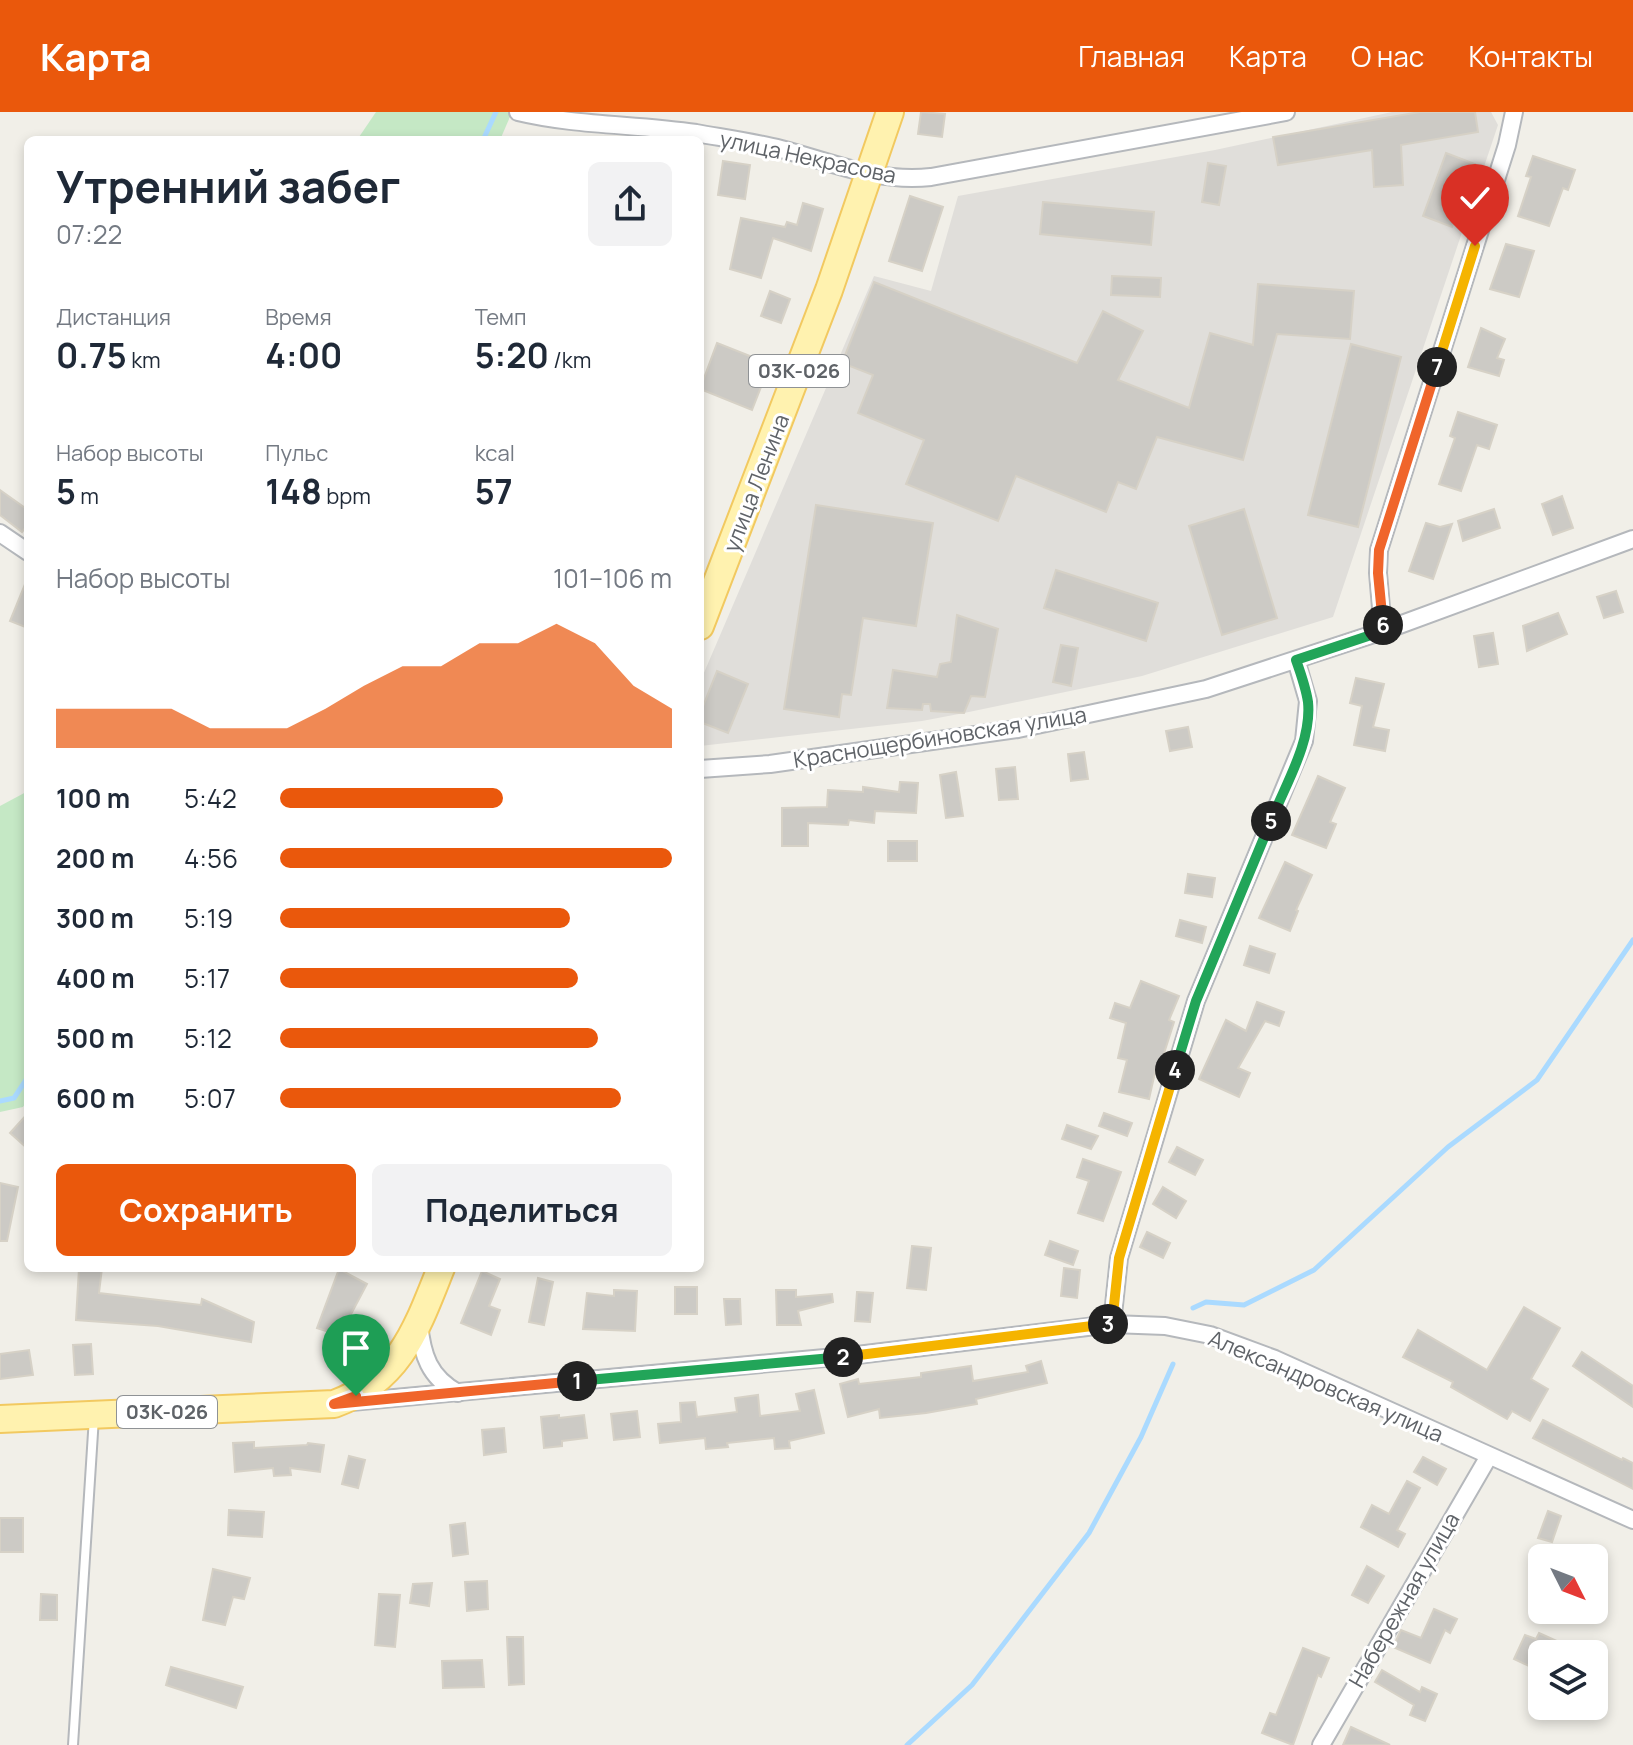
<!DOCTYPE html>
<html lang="ru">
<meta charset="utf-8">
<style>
body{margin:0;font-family:Manrope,sans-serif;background:#f2f2f3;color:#1f2937;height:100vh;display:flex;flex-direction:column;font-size:30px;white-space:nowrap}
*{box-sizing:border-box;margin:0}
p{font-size:26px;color:#747a83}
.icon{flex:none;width:44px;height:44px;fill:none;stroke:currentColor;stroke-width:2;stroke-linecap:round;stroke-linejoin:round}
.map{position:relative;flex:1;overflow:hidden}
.details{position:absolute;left:24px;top:24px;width:680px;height:1136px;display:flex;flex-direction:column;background:#fff;border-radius:12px;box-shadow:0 4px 12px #0003}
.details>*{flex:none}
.needle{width:52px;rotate:132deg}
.buttons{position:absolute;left:1528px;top:1432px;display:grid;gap:16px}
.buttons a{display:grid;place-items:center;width:80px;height:80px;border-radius:12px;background:#fff;box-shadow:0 4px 12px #0003;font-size:40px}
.pin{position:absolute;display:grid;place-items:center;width:68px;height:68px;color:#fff;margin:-82px -34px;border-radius:50% 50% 50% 0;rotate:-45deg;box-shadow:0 0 8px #0007}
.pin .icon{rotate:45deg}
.km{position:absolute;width:40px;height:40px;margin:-20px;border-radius:50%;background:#222;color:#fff;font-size:22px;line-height:40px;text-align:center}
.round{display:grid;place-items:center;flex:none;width:84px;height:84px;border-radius:12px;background:#f2f2f3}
.overview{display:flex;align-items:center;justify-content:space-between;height:136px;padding:0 32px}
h1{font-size:44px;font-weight:700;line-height:60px}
.figures{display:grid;grid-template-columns:repeat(3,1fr);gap:12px;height:136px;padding:8px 32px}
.figures div{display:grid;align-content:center}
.figures b{font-size:34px;font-weight:700}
.figures small{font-size:22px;font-weight:400}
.figures p{font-size:22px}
.chart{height:224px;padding:16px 32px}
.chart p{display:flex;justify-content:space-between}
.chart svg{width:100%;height:144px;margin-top:8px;fill:#ea580c;opacity:.7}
.action{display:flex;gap:16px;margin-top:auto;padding:16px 32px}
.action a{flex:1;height:92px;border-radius:12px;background:#ea580c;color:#fff;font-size:32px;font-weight:700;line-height:92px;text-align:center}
.action a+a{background:#f2f2f3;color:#1f2937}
ul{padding:0 32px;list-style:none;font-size:26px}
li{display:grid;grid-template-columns:128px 96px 1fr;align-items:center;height:60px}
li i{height:20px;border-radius:10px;background:#ea580c}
header{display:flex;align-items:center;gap:48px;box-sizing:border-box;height:112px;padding:0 40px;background:#ea580c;color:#fff}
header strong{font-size:38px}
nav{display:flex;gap:44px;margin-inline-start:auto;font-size:28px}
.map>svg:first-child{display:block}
</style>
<header>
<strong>Карта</strong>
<nav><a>Главная</a><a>Карта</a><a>О нас</a><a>Контакты</a></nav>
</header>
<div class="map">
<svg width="1633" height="1633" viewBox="0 0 1633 1633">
<rect width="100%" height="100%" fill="#f1efe8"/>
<polygon fill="#e0deda" points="1392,0 1491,0 1498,13 1333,505 1142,564 964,601 922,609 700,634 700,570 874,164 931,179 958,84 1215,38"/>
<g fill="#c5e8c5">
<polygon points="376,0 512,0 500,28 357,28"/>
<polygon points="28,679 28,987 23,995 0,1000 0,694"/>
</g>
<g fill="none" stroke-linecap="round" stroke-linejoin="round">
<g stroke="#aadaff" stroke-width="5">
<polyline points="483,28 496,0"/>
<polyline points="0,989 14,986 28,965"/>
<polyline points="1193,1196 1206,1190 1244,1193 1314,1158 1448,1035 1537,968 1633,828"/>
<polyline points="907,1633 972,1573 1089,1421 1141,1325 1173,1252"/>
</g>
</g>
<g fill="#cccac5" stroke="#d6d1c6" stroke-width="2">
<polygon points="921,0 945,2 942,25 918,22"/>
<polygon points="1420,0 1475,0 1478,20 1401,33 1403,73 1374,75 1372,38 1278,53 1273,25"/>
<polygon points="1446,41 1475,52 1452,115 1423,104"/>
<polygon points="1533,44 1575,58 1568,78 1563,76 1549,114 1518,104 1531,65 1526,64"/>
<polygon points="723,49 750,53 745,87 718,83"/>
<polygon points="1208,51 1226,54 1219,93 1202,90"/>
<polygon points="910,84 943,95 922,159 889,149"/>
<polygon points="1043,90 1154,100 1151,133 1040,122"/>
<polygon points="803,91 823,97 811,139 773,126 761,166 730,157 741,106 785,115 787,110 797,113"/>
<polygon points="1506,132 1534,139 1519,185 1490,177"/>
<polygon points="1112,164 1161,166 1160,185 1111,183"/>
<polygon points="874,170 1077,251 1103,199 1143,219 1118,268 1189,296 1210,221 1253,233 1258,172 1354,179 1350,227 1277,222 1243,348 1157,325 1136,377 1118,370 1106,400 1016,364 998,409 906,372 924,328 858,301 873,263 842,251"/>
<polygon points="770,179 790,187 781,211 761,204"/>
<polygon points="1481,216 1505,227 1497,246 1504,248 1499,264 1468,255"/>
<polygon points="717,231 770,252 752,298 700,277"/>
<polygon points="1351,232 1401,245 1358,415 1308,403"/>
<polygon points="1458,300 1497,313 1489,337 1477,333 1461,379 1439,372 1455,326 1450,324"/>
<polygon points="0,378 28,398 28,412 22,420 0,403"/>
<polygon points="1562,384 1573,416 1553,423 1542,392"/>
<polygon points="816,393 933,411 916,514 863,506 851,583 842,582 839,605 784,597"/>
<polygon points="1244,397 1277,506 1222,523 1189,414"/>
<polygon points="1494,397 1500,416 1463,429 1458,409"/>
<polygon points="1426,411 1440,415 1452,412 1433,467 1409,459"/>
<polygon points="1056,458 1158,491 1146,529 1044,496"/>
<polygon points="28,465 28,516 10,509"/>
<polygon points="1616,479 1623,500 1604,506 1597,485"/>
<polygon points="1558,501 1567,522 1527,539 1523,514"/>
<polygon points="957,503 998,517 985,585 971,584 964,601 931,599 930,592 923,592 922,598 887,596 893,558 937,565 940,552 951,550"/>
<polygon points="1493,521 1498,552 1479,555 1474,524"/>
<polygon points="1061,533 1078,536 1071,574 1053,570"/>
<polygon points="717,559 748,572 728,621 700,610 700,602"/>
<polygon points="1356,566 1384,572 1373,615 1389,618 1385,639 1354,633 1362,594 1350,591"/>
<polygon points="1188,615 1192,635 1170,639 1166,619"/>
<polygon points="1084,640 1088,667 1071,669 1068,642"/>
<polygon points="1015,655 1018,687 999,688 996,657"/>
<polygon points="956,660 963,704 946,706 940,663"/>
<polygon points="1318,664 1345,676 1330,710 1336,712 1326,736 1292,723"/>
<polygon points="900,670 918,671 916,701 875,699 874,711 849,708 848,713 808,711 808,734 782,734 782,696 827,695 828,678 863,680 863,675 899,680"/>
<rect x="888" y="729" width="29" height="20"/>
<polygon points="1285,750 1312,763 1296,798 1298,799 1290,819 1259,806"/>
<polygon points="1188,762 1215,766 1212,785 1185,781"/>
<polygon points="1180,808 1206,815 1202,831 1176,824"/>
<polygon points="1250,834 1275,842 1269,861 1244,853"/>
<polygon points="1141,869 1179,884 1169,908 1174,910 1159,957 1156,956 1149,987 1119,980 1127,948 1118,946 1126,911 1110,906 1115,891 1130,896"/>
<polygon points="1257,890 1284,900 1279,914 1265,909 1238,956 1250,961 1239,985 1199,967 1226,908 1246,919"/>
<polygon points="28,1001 28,1037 10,1021"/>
<polygon points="1104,1001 1132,1011 1127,1024 1099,1014"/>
<polygon points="1067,1013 1098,1024 1091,1037 1062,1027"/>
<polygon points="1177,1035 1203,1048 1195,1063 1169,1050"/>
<polygon points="1083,1047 1121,1060 1103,1109 1078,1101 1089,1069 1077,1065"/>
<polygon points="0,1071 18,1075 7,1129 0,1129"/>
<polygon points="1163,1075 1186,1089 1176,1106 1153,1092"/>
<polygon points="1147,1120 1170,1131 1163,1146 1140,1135"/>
<polygon points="1050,1129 1078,1139 1073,1153 1045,1143"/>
<polygon points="912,1134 931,1136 926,1178 907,1176"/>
<polygon points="79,1156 102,1156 99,1181 201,1193 202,1187 254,1210 251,1230 158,1214 76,1208"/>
<polygon points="1064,1156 1080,1158 1077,1186 1061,1184"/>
<polygon points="339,1157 367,1172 350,1204 355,1206 348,1226 317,1216"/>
<polygon points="482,1159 500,1167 489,1194 500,1198 491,1223 461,1211"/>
<polygon points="538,1166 553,1170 544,1213 529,1210"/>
<rect x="675" y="1175" width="22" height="27"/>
<polygon points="614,1178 637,1179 635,1219 583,1217 587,1181 614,1184"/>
<polygon points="776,1178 796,1178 796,1185 832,1182 833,1190 798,1199 801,1213 777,1213"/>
<polygon points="857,1180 873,1181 870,1210 855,1209"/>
<polygon points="724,1187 740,1187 741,1212 726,1213"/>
<polygon points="1524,1195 1560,1216 1531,1267 1548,1277 1530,1309 1512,1299 1507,1307 1451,1275 1453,1270 1403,1245 1418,1218 1487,1258"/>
<polygon points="91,1232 93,1262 75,1263 73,1233"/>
<polygon points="29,1238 33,1263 0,1267 0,1242"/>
<polygon points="1582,1240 1633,1274 1633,1295 1573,1254"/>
<polygon points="1041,1249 1047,1271 976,1287 977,1292 926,1301 880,1306 879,1297 848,1305 840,1272 858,1267 859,1272 921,1265 921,1261 971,1254 973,1269 1028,1260 1026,1254"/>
<polygon points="814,1278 824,1321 789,1329 790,1336 775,1337 774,1326 727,1331 728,1335 706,1337 705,1326 660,1331 658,1312 681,1310 680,1291 695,1290 697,1305 737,1300 735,1286 758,1283 760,1304 800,1299 796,1282"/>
<polygon points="637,1299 640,1325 614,1328 611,1302"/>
<polygon points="559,1303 559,1306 584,1303 587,1326 562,1329 562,1334 544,1336 541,1305"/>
<polygon points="1543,1308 1622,1348 1623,1346 1633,1351 1633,1377 1533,1326"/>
<polygon points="504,1316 506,1340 484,1343 482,1318"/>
<polygon points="254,1330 254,1336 307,1333 308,1331 324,1333 320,1360 290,1356 291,1363 274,1364 273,1356 235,1360 233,1331"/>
<polygon points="349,1344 365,1348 358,1376 342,1372"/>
<polygon points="1423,1345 1446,1357 1437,1373 1414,1360"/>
<polygon points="1407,1369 1420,1376 1397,1418 1405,1422 1398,1435 1361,1415 1372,1393 1389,1402"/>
<polygon points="229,1398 264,1400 262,1425 228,1423"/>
<polygon points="1548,1399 1561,1404 1552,1430 1538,1426"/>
<rect x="0" y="1406" width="23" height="34"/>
<polygon points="465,1411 468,1442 453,1444 450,1413"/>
<polygon points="1367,1454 1384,1464 1368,1491 1352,1483"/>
<polygon points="213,1457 250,1466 244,1487 233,1485 225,1513 203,1508"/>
<polygon points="487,1469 488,1497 467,1499 465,1470"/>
<polygon points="432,1471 429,1494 410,1491 413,1472"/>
<polygon points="41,1482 57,1483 57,1508 40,1508"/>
<polygon points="379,1482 400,1483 395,1535 375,1533"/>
<polygon points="1434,1497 1457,1507 1450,1521 1445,1518 1430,1551 1393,1535 1401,1518 1421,1526"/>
<polygon points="1539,1521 1559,1530 1556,1536 1570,1542 1542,1542 1542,1560 1514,1547 1525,1523 1536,1527"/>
<polygon points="507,1525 523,1525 524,1572 509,1573"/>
<polygon points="1303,1536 1329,1546 1321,1565 1318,1563 1293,1633 1262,1621 1270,1601 1276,1603"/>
<polygon points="482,1548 484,1575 443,1576 442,1549"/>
<polygon points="171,1555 243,1575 236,1596 166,1573"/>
<polygon points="1382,1558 1420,1580 1422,1575 1437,1582 1425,1609 1410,1603 1414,1593 1375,1570"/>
<polygon points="1351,1615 1390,1633 1343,1633"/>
</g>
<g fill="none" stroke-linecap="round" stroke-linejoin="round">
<defs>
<polyline id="lane" points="73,1633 94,1305"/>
<g id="street">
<path d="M518,0C576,14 637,12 696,21C724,26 753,30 781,37C831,50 877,71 931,65L1286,0"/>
<polyline points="0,421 28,440"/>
<polyline points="1383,519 1378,461 1379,438 1507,33 1514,0"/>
<polyline points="700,657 770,652 1018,617 1206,577 1383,519 1633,427"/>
<path d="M419,1211C422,1243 429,1265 458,1281"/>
<polyline points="1112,1212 1119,1146 1196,889 1304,629 1308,589 1296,548"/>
<polyline points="351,1290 857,1243 1112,1212 1165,1214 1210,1223 1275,1247 1633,1408"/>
<polyline points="1321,1633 1489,1344"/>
</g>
<g id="primary">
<polyline points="700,514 829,178 890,0"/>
<path d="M0,1307L334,1292C400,1268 417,1216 441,1156"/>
</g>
</defs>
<use href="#lane" stroke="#b5b8bc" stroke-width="12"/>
<use href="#street" stroke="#b5b8bc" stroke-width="20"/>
<use href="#primary" stroke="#f2c960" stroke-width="30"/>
<use href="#lane" stroke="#fff" stroke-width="8"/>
<use href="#street" stroke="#fff" stroke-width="16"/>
<use href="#primary" stroke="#fff2af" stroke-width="26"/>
</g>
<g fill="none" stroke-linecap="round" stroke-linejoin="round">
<defs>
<polyline id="split-1" points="356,1284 334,1292 577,1269"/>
<polyline id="split-2" points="577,1269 843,1245"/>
<polyline id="split-3" points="843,1245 1108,1212"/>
<polyline id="split-4" points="1108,1212 1112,1212 1119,1146 1175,958"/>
<polyline id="split-5" points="1175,958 1196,889 1271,709"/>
<path id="split-6" d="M1271,709C1285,673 1312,630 1308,590C1306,576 1301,562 1296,548L1383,519V513"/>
<polyline id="split-7" points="1383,513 1378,461 1379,438 1437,255"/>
<polyline id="split-8" points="1437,255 1475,134"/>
</defs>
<use href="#split-1" stroke="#fff" stroke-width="16"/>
<use href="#split-2" stroke="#fff" stroke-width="16"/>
<use href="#split-3" stroke="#fff" stroke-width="16"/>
<use href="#split-4" stroke="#fff" stroke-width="16"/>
<use href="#split-5" stroke="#fff" stroke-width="16"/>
<use href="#split-6" stroke="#fff" stroke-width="16"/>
<use href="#split-7" stroke="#fff" stroke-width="16"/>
<use href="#split-8" stroke="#fff" stroke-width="16"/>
<use href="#split-1" stroke="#f0652b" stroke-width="10"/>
<use href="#split-2" stroke="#22a559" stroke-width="10"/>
<use href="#split-3" stroke="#f5b400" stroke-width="10"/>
<use href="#split-4" stroke="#f5b400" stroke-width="10"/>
<use href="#split-5" stroke="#22a559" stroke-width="10"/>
<use href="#split-6" stroke="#22a559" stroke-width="10"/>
<use href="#split-7" stroke="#f0652b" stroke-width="10"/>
<use href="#split-8" stroke="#f5b400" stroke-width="10"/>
</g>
<g text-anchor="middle" stroke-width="6" stroke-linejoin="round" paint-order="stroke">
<g fill="#fff" stroke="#8f9295" stroke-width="2">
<rect x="749" y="243" width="100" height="32" rx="6"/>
<rect x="117" y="1284" width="100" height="32" rx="6"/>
</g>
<g font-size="20" font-weight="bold" fill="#5f6368">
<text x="799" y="266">03К-026</text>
<text x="167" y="1307">03К-026</text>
</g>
<g font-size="22" fill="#5f6368" stroke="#fff">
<text transform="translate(808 45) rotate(12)" y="8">улица Некрасова</text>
<text transform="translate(756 371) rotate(-69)" y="8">улица Ленина</text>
<text transform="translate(940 625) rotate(-9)" y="8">Краснощербиновская улица</text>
<text transform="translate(1326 1274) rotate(23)" y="8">Александровская улица</text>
<text transform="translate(1404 1488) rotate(-60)" y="8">Набережная улица</text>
</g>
</g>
</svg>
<div class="buttons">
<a><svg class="needle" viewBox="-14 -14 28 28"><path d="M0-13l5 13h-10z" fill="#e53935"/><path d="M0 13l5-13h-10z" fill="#747a83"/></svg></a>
<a><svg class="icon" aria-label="layers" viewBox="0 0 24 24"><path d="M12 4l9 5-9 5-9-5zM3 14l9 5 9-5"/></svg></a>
</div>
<div class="pin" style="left:356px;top:1284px;background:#1e9e55"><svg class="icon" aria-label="arrive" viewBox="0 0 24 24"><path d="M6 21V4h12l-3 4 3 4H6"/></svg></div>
<div class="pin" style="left:1475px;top:134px;background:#d93025"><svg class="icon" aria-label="check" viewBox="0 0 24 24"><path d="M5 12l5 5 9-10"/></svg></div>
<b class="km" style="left:577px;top:1269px">1</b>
<b class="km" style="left:843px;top:1245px">2</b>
<b class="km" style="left:1108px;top:1212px">3</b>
<b class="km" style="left:1175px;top:958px">4</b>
<b class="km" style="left:1271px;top:709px">5</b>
<b class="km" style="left:1383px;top:513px">6</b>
<b class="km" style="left:1437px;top:255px">7</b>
<section class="details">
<div class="overview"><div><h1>Утренний забег</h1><p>07:22</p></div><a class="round"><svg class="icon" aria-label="share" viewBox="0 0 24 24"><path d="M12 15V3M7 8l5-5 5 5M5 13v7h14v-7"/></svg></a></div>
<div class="figures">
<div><p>Дистанция</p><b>0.75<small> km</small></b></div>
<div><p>Время</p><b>4:00</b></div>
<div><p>Темп</p><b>5:20<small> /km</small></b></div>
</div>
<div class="figures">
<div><p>Набор высоты</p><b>5<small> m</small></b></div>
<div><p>Пульс</p><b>148<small> bpm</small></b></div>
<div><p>kcal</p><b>57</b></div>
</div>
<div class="chart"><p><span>Набор высоты</span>101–106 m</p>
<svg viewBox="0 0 160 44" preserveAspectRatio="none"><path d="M0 44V32L10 32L20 32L30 32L40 38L50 38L60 38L70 32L80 25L90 19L100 19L110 12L120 12L130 6L140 12L150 25L160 32V44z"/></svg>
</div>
<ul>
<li><b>100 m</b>5:42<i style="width:57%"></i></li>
<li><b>200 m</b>4:56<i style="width:100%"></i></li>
<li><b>300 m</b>5:19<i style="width:74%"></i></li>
<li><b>400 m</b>5:17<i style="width:76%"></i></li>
<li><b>500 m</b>5:12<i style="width:81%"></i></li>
<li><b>600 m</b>5:07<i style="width:87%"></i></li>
</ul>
<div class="action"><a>Сохранить</a><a>Поделиться</a></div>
</section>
</div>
